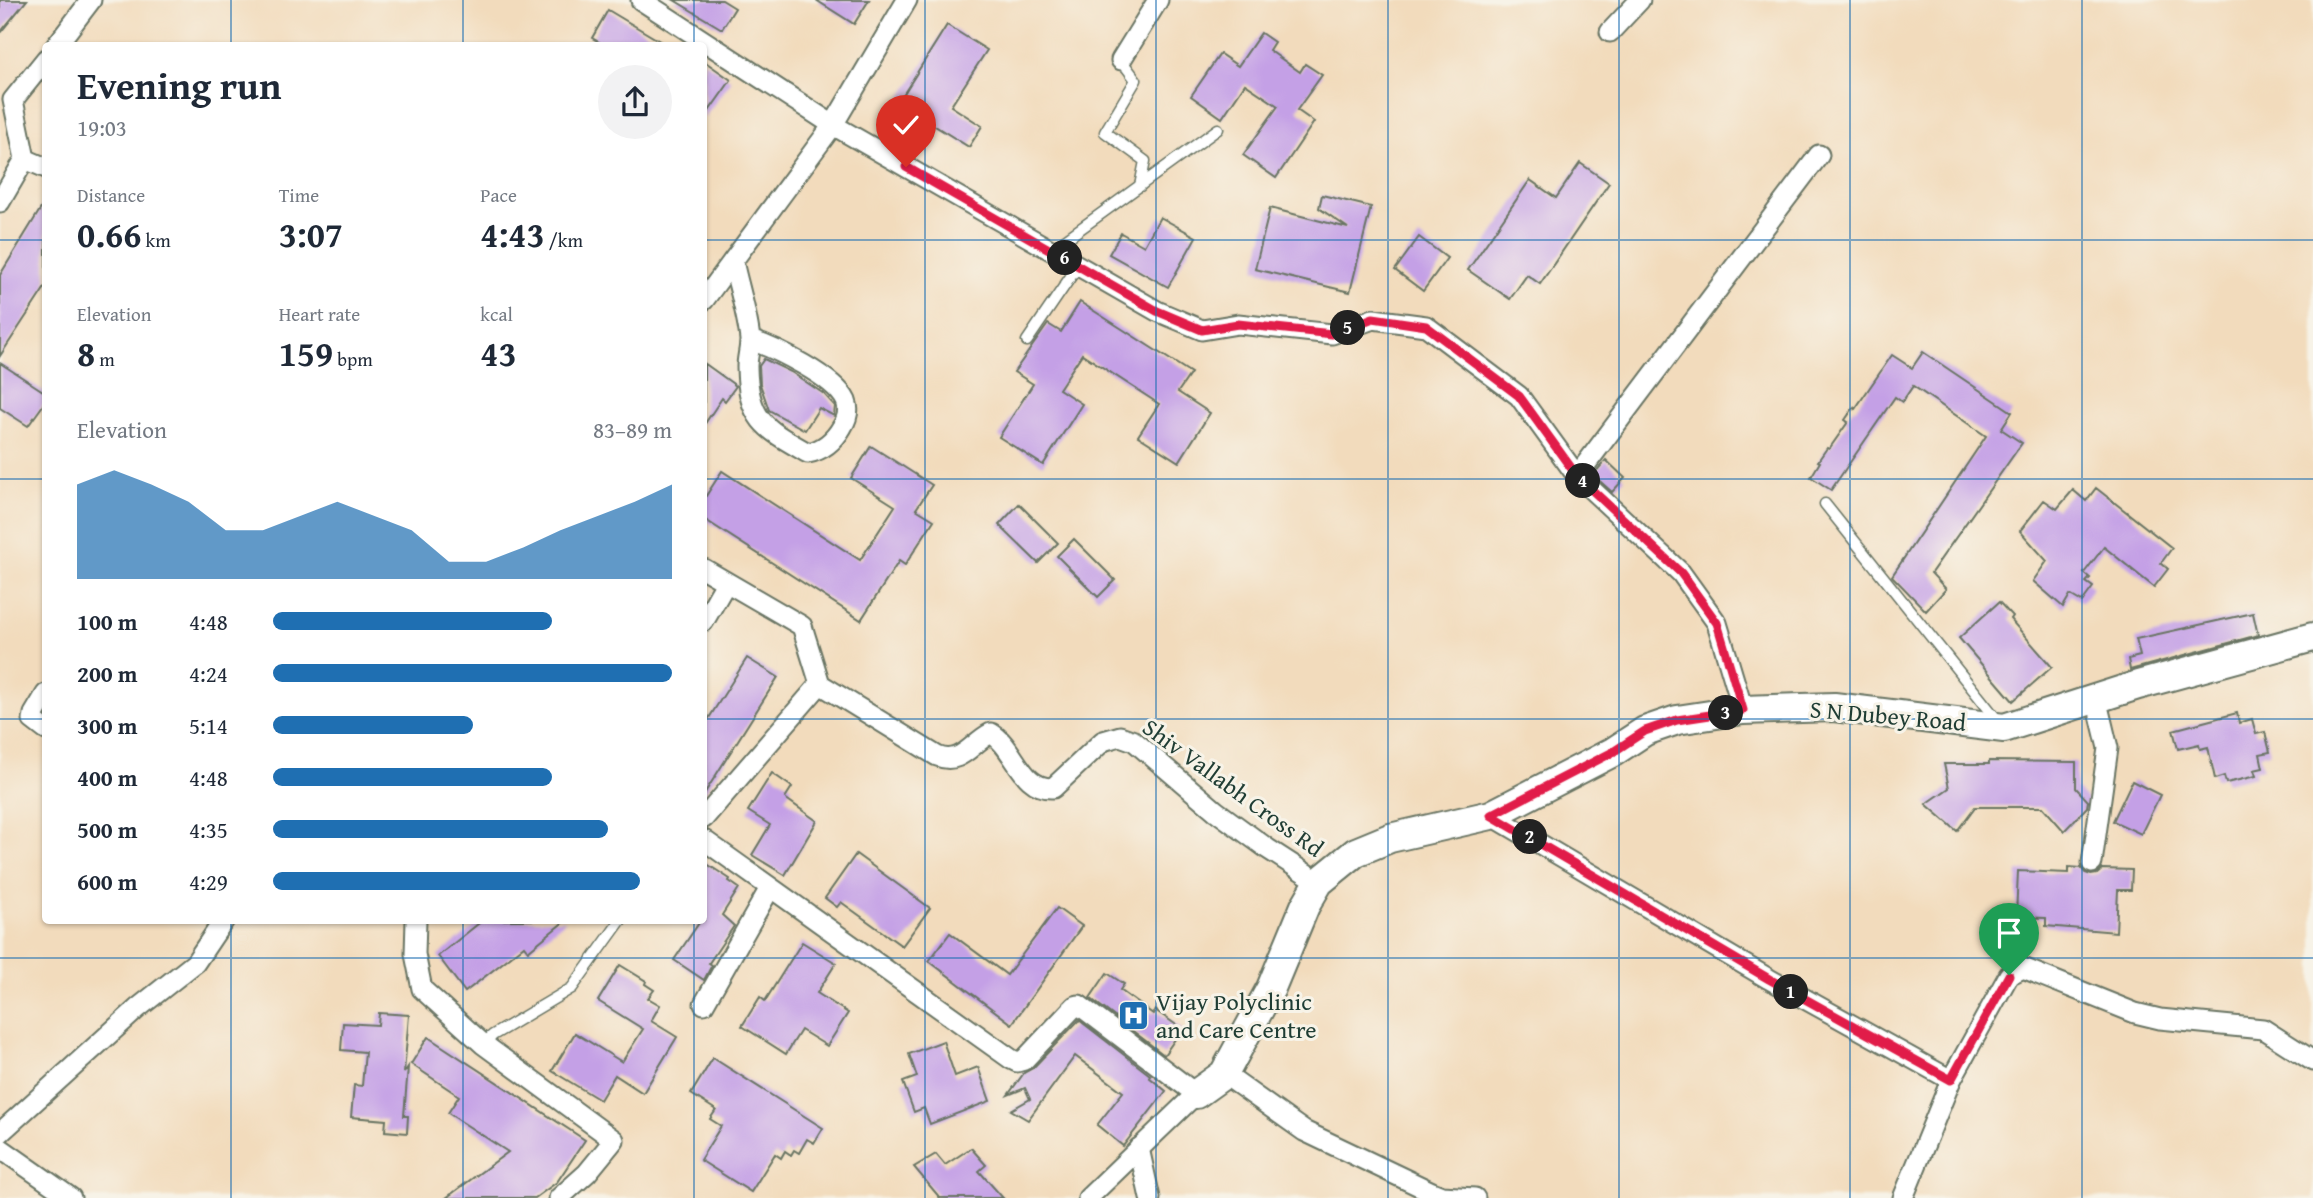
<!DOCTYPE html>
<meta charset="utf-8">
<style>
body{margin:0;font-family:"Gentium Book Plus",serif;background:#f2f2f3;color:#1f2937;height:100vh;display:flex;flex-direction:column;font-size:26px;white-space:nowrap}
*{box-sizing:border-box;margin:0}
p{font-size:23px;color:#747a83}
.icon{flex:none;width:38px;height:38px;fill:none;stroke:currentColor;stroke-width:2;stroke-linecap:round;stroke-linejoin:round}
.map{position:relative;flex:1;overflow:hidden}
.side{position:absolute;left:42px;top:42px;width:665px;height:882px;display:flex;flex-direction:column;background:#fff;border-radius:7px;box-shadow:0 2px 5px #0004}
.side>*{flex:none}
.pin{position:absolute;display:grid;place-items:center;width:60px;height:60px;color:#fff;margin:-72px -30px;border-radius:50% 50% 50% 0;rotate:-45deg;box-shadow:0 0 7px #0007}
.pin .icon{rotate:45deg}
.km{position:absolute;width:35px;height:35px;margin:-18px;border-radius:50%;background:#222;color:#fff;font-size:19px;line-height:35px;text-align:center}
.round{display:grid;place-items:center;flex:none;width:74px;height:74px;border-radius:37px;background:#f2f2f3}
.headline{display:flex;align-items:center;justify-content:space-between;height:119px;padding:0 35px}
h1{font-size:38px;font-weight:700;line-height:52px}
.metrics{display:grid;grid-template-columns:repeat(3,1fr);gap:10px;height:119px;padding:7px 35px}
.metrics div{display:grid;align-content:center}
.metrics b{font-size:35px;font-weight:700}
.metrics small{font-size:19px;font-weight:400}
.metrics p{font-size:19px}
.chart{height:196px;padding:14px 35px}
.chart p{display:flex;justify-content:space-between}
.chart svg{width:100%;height:126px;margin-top:7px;fill:#1f6fb2;opacity:.7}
ul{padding:0 35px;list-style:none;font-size:23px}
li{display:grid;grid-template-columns:112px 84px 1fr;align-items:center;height:52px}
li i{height:18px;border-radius:9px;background:#1f6fb2}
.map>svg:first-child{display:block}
</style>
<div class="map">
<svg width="2313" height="1198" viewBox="0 0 2313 1198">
<rect width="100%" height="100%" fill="#f7f3e8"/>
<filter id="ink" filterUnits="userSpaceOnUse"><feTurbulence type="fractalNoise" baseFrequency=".0143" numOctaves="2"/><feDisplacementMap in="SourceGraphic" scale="14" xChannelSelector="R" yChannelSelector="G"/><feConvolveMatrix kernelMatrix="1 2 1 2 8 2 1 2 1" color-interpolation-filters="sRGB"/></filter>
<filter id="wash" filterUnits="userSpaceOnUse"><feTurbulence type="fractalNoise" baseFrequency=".00686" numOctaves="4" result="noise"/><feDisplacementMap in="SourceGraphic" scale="28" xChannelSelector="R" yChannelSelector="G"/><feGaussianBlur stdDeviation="1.57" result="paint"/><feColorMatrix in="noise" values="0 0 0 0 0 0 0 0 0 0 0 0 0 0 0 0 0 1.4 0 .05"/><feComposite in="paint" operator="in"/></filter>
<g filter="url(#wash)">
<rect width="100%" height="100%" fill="#f2dbbc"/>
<g id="blocks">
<g fill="#c4a0e6">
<polygon points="0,0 27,0 0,33"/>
<polygon points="674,0 722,0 735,8 722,29"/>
<polygon points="816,0 869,0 854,24"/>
<polygon points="608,10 668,46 606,46 592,38"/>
<polygon points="947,25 987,50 951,106 982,126 969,147 898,103"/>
<polygon points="1261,33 1274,42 1269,50 1300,72 1305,64 1322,75 1297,110 1314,122 1276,178 1243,155 1278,106 1245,84 1222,118 1191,96 1220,54 1238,66"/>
<polygon points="704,61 731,80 704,118"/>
<polygon points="1580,163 1609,183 1540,284 1527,275 1510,299 1468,270 1530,180 1556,198"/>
<polygon points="1322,195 1371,207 1350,292 1255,269 1270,208 1348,228 1319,208"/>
<polygon points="46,200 46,286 0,356 0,275"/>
<polygon points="1160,217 1196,237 1168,287 1109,254 1121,233 1144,246"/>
<polygon points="1419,237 1447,258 1423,291 1395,270"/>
<polygon points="1080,302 1191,373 1178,392 1210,413 1179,462 1138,436 1159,404 1082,354 1059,389 1082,404 1043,465 999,437 1033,384 1014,372 1048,324 1061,332"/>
<polygon points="1923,352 2012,412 2001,429 2022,443 1931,573 1946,589 1926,611 1892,576 1986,436 1913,386 1902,402 1895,397 1831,490 1811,477 1820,462 1818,461 1827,448 1829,449 1848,422 1845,420 1854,407 1855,409 1892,355 1912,368"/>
<polygon points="764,359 791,372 824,394 835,406 834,416 819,408 805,430 769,410 760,384 759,366"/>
<polygon points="0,363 46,393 46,401 28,426 0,408"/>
<polygon points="704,363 736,386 725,401 722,398 704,425"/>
<polygon points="871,446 932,485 916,509 934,520 905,565 899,561 861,620 704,519 704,499 722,471 860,560 895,506 851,478"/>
<polygon points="1606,460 1625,478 1612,492 1593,475"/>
<polygon points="2096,488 2172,548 2161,563 2168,569 2154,587 2104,547 2084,573 2090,578 2086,582 2093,587 2082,602 2070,595 2063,607 2033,581 2047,561 2020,531 2044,500 2057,509 2073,490 2086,501"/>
<polygon points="1019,504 1058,543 1038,563 999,525"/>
<polygon points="1074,539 1115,580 1098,597 1057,556"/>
<polygon points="1999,602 2012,616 2010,619 2052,667 2013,701 1959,638"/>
<polygon points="2253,613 2258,635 2130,670 2128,659 2140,656 2136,639"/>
<polygon points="747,658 778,677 704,794 704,726"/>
<polygon points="2237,713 2239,723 2252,719 2256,734 2265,732 2270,752 2260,754 2263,768 2254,770 2256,776 2226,783 2224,776 2215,779 2208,747 2200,749 2199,744 2178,749 2173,730"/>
<polygon points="1989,761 2076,762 2076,788 2088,801 2087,807 2064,831 2043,807 1975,807 1957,831 1926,804 1949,788 1944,764 1989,764"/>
<polygon points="772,773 792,787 785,798 817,821 785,875 752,855 770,825 748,811"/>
<polygon points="2132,781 2160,795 2141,834 2113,821"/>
<polygon points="856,854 930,908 902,946 841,902 837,907 825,898"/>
<polygon points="704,862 730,879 729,881 739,888 722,915 734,926 709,963 712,965 704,980 674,960 701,920 704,920"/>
<polygon points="2068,867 2081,868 2085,873 2091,875 2097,874 2103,869 2132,870 2131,890 2118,890 2116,932 2046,926 2046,918 2016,917 2018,871 2068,873"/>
<polygon points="1057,908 1082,926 1012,1024 929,961 950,933 1007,975"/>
<polygon points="483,920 566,920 528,951 524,946 465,992 438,956"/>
<polygon points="802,942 836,963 817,993 848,1013 827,1046 801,1030 786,1054 742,1026 760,997 765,1001"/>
<polygon points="620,965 646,981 645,984 654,990 648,998 660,1005 651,1021 677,1037 643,1093 615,1075 600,1100 552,1071 575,1033 622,1062 643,1029 598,1001"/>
<polygon points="1107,973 1124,984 1120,990 1153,1014 1155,1010 1182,1029 1164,1055 1090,998"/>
<polygon points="379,1013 409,1015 404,1073 408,1067 404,1116 408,1116 407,1133 385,1131 386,1120 351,1117 354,1085 362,1086 365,1052 341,1050 343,1023 378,1025"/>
<polygon points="1079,1020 1150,1075 1149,1077 1166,1091 1123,1146 1097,1125 1123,1092 1075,1056 1028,1120 1011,1110 1030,1099 1025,1088 1008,1095 1024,1073 1033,1068"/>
<polygon points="428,1037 585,1140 557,1182 535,1198 446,1198 508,1152 448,1113 459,1096 411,1064"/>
<polygon points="943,1041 955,1076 978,1067 990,1101 930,1124 924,1108 914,1112 903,1082 917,1077 909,1054"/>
<polygon points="713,1058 823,1128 814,1143 807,1139 799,1153 794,1150 791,1155 785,1151 781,1158 775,1154 751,1192 700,1160 721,1126 710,1119 716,1110 691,1094"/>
<polygon points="971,1148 986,1165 979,1171 1003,1198 940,1198 914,1167 936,1154 945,1165"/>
</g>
</g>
</g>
<g filter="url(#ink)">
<use href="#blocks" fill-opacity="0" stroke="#697464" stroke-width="2"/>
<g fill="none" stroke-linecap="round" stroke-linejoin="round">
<defs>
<g id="lane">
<polyline points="1121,60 1136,80 1105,132 1145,161 1140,186"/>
<polyline points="1051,250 1218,129"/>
<polyline points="1027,341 1078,266"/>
<polyline points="1825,504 1999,722"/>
<polyline points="483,1044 493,1035 572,988 621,920"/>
</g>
<g id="street">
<polyline points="641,0 833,125 1157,311 1202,330 1238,324 1332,334 1373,319 1426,326 1519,396 1577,476 1681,573 1717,623 1743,710"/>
<polyline points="1610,32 1640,0"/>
<polyline points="56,46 91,0"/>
<polyline points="1121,60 1158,0"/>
<polyline points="25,159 13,100 46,59"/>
<polyline points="25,159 46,168"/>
<polyline points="0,202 25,159"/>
<path d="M733,261C738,285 748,316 750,340C750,349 747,358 747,367C748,421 766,429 808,453C823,450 834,441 842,427C847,419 850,411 846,401C835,377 775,348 750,340"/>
<polyline points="704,300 833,125 907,0"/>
<polyline points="1577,476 1819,155"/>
<path d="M704,569L802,626L820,684L937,756C961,766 971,743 991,733C1015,747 1021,790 1053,788L1103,741L1120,736L1134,741L1216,811L1268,849L1319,882"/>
<polyline points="704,621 726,583"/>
<polyline points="46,694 34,714 33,720 46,730"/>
<polyline points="1491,815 1769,979 1951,1080"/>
<polyline points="704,818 820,684"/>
<polyline points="704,840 1011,1059 1017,1062 1024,1060 1075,1006 1079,1005 1196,1094 1088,1198"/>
<polyline points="2092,863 2108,748 2096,698"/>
<polyline points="416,920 415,954 422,989 483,1044 614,1140 587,1173 559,1198"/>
<polyline points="704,1004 770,888"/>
<polyline points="1224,1074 1304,1131 1432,1192 1442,1196 1475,1198"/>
<polyline points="0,1133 138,1008 195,963 224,920"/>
<polyline points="0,1148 71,1198"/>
<polyline points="1139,1148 1150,1198"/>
<polyline points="1903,1198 1951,1080 2009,975 2023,968 2135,1013 2160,1019 2263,1029 2313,1061"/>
</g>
<polyline id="secondary" points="1196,1094 1224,1074 1271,988 1305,906 1319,882 1356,852 1390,838 1491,815 1613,752 1645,731 1677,720 1743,710 1834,707 2004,728 2138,685 2313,637"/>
</defs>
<use href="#lane" stroke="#697464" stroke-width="13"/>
<use href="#street" stroke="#697464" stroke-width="23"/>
<use href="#secondary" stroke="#697464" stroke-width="32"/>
<use href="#lane" stroke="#fff" stroke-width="10"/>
<use href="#street" stroke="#fff" stroke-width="19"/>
<use href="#secondary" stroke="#fff" stroke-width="28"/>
</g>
</g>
<g fill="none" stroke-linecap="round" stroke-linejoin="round" filter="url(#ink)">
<defs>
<polyline id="route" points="906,167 1157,311 1202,330 1238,324 1332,334 1373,318 1426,326 1519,396 1577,476 1681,573 1717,623 1743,710 1677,720 1645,731 1613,752 1491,815 1769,979 1951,1080 2009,975"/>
</defs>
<use href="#route" stroke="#fff" stroke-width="14"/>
<use href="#route" stroke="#e11d48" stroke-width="9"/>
</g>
<path fill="none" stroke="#1f6fb2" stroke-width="2" stroke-opacity="0.55" d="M231,0V46M463,0V46M694,0V46M925,0V1198M1156,0V1198M1388,0V1198M1619,0V1198M1850,0V1198M2082,0V1198M0,240H46M704,240H2313M0,479H46M704,479H2313M0,719H46M704,719H2313M231,920V1198M463,920V1198M694,920V1198M0,958H2313"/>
<defs>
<symbol id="hospital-square" viewBox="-11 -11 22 22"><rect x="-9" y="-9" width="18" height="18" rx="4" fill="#1f6fb2" stroke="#f7f3e8"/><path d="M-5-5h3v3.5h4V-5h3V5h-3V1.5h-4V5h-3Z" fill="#fff"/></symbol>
</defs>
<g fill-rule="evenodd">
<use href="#hospital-square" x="1116" y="998" width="35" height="35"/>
</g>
<g text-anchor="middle" stroke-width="6" stroke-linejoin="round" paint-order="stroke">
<g font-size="24" fill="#1f3d34" stroke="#f7f3e8">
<text transform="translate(1888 716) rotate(5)" y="8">S N Dubey Road</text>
<text transform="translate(1233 788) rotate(36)" y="8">Shiv Vallabh Cross Rd</text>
</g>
<g font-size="24" fill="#1f3d34" stroke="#f7f3e8" text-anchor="start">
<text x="1156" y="1010">Vijay Polyclinic<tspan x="1156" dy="28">and Care Centre</tspan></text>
</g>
</g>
</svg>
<div class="pin" style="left:2009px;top:975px;background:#1e9e55"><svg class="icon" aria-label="arrive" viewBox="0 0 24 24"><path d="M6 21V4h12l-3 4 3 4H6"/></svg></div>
<div class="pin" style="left:906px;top:167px;background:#d93025"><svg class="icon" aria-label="check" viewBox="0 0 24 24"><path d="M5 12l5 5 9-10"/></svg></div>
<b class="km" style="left:1791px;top:992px">1</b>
<b class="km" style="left:1530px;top:837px">2</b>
<b class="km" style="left:1726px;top:713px">3</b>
<b class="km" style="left:1583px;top:481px">4</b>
<b class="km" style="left:1348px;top:328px">5</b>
<b class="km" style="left:1065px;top:258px">6</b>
<section class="side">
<div class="headline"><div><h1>Evening run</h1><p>19:03</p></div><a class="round"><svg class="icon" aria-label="share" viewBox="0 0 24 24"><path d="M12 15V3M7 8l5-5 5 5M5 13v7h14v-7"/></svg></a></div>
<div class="metrics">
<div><p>Distance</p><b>0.66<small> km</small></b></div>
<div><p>Time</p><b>3:07</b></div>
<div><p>Pace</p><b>4:43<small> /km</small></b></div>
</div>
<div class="metrics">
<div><p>Elevation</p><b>8<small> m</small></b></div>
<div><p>Heart rate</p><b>159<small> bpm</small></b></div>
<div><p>kcal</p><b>43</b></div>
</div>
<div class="chart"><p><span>Elevation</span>83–89 m</p>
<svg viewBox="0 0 160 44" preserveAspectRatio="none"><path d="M0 44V11L10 6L20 11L30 17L40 27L50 27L60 22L70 17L80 22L90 27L100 38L110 38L120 33L130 27L140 22L150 17L160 11V44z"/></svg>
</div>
<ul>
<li><b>100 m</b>4:48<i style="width:70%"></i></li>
<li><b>200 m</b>4:24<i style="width:100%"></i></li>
<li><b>300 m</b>5:14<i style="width:50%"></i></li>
<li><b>400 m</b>4:48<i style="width:70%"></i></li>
<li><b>500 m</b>4:35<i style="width:84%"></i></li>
<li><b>600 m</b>4:29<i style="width:92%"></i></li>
</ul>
</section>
</div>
